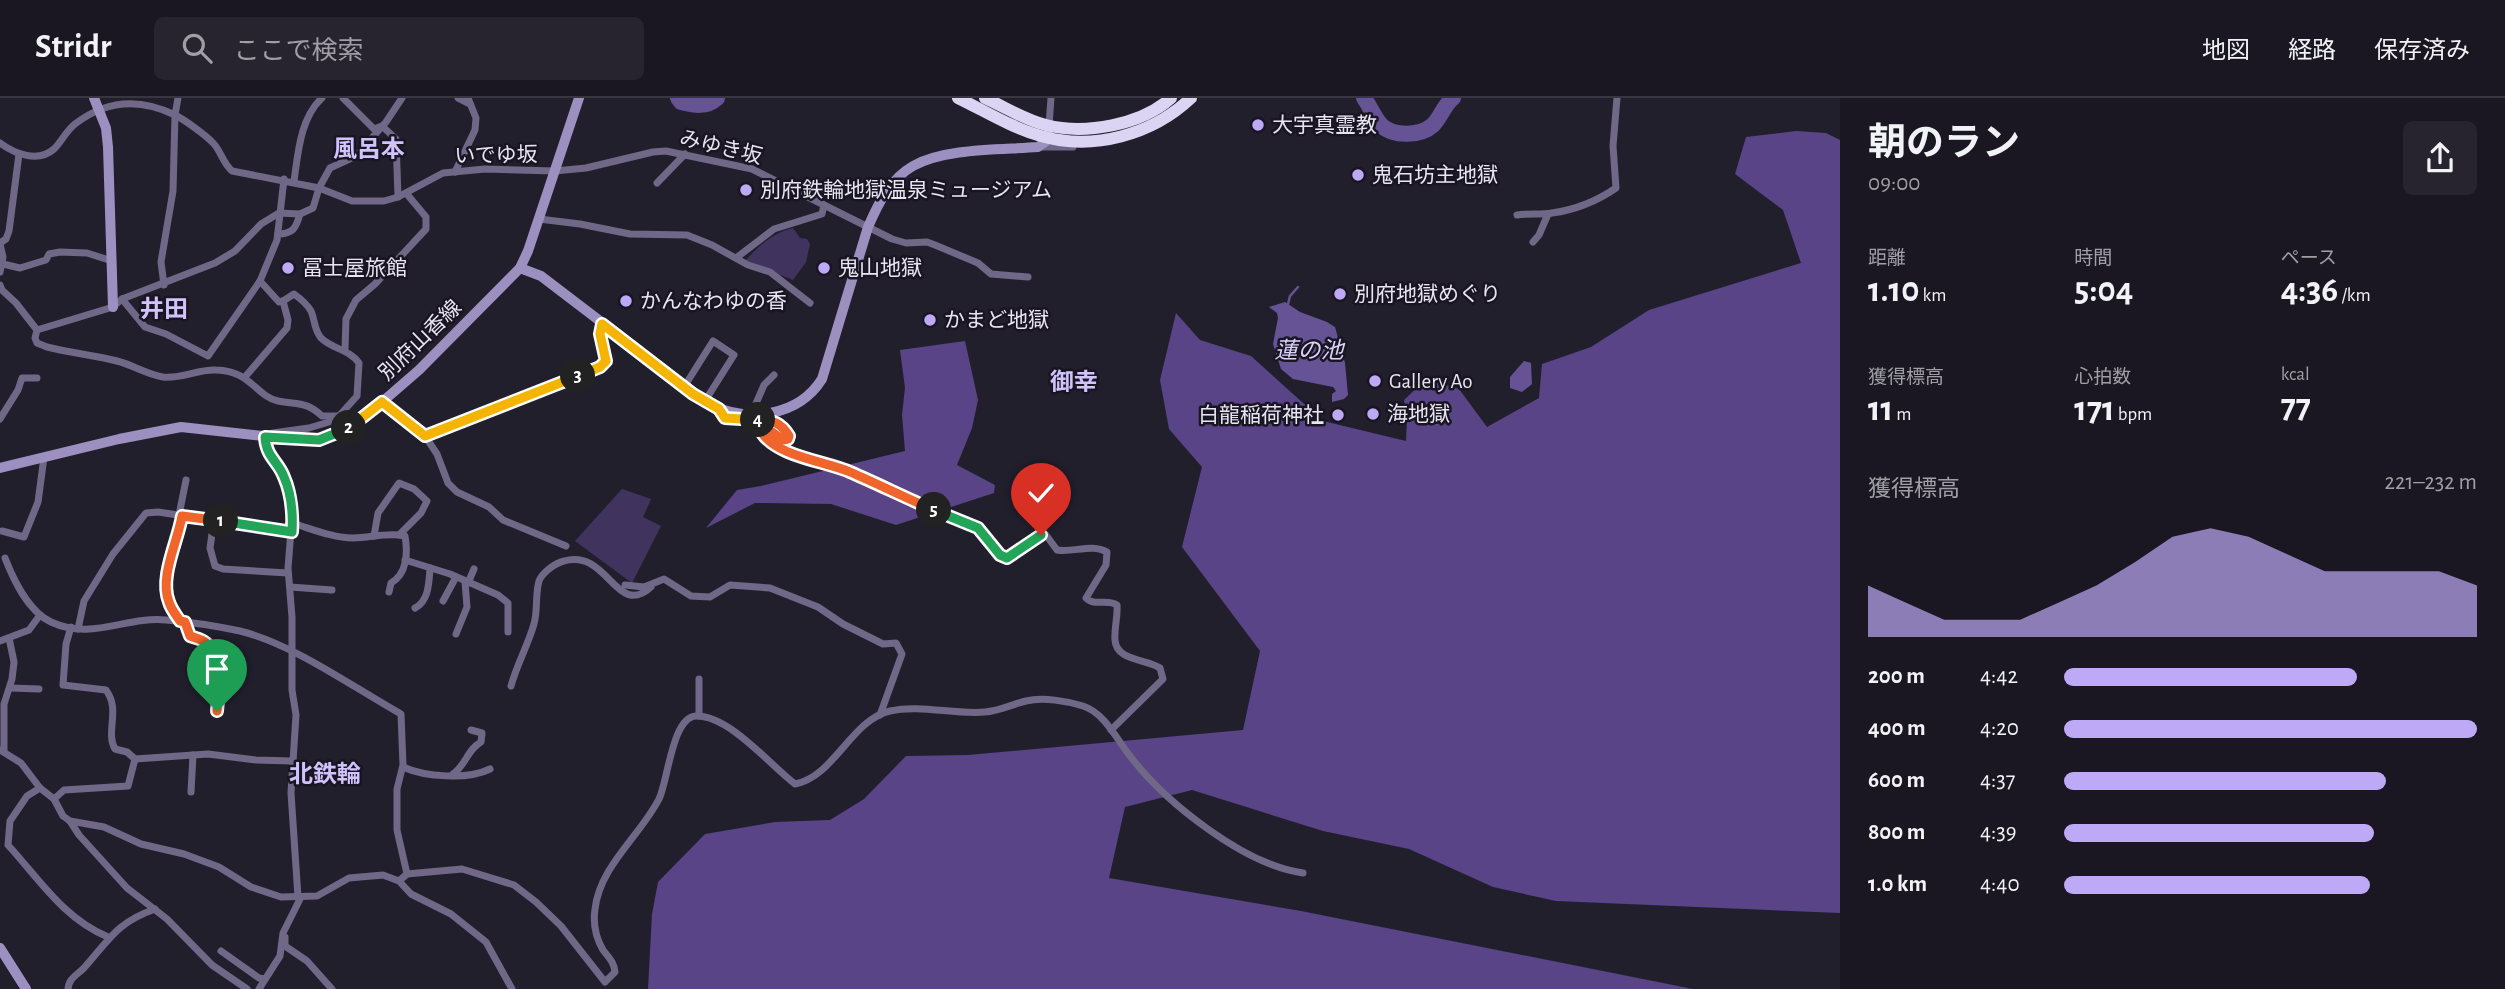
<!DOCTYPE html>
<html lang="ja">
<meta charset="utf-8">
<style>
body{margin:0;font-family:"Alegreya Sans","Noto Sans JP",sans-serif;background:#27242f;color:#f1f3f6;height:100vh;display:flex;flex-direction:column;font-size:26px;white-space:nowrap}
*{box-sizing:border-box;margin:0}
p{font-size:23px;color:#9f9fa5}
.icon{flex:none;width:38px;height:38px;fill:none;stroke:currentColor;stroke-width:2;stroke-linecap:round;stroke-linejoin:round}
.map{position:relative;flex:1;overflow:hidden}
.panel{display:flex;flex-direction:column;background:#1a1722;width:665px}
.panel>*{flex:none}
.pin{position:absolute;display:grid;place-items:center;width:60px;height:60px;color:#fff;margin:-72px -30px;border-radius:50% 50% 50% 0;rotate:-45deg;box-shadow:0 0 7px #0007}
.pin .icon{rotate:45deg}
.km{position:absolute;width:35px;height:35px;margin:-18px;border-radius:50%;background:#222;color:#fff;font-size:19px;line-height:35px;text-align:center}
.round{display:grid;place-items:center;flex:none;width:74px;height:74px;border-radius:10px;background:#27242f}
.overview{display:flex;align-items:center;justify-content:space-between;height:119px;padding:0 28px}
h1{font-size:38px;font-weight:700;line-height:52px}
.figures{display:grid;grid-template-columns:repeat(3,1fr);gap:10px;height:119px;padding:7px 28px}
.figures div{display:grid;align-content:center}
.figures b{font-size:35px;font-weight:700}
.figures small{font-size:19px;font-weight:400}
.figures p{font-size:19px}
.chart{height:196px;padding:14px 28px}
.chart p{display:flex;justify-content:space-between}
.chart svg{width:100%;height:126px;margin-top:7px;fill:#bda9f5;opacity:.7}
ul{padding:0 28px;list-style:none;font-size:23px}
li{display:grid;grid-template-columns:112px 84px 1fr;align-items:center;height:52px}
li i{height:18px;border-radius:9px;background:#bda9f5}
header{display:flex;align-items:center;gap:42px;box-sizing:border-box;height:98px;padding:0 35px;background:#1a1722;border-bottom:2px solid #383640}
header strong{font-size:33px}
nav{display:flex;gap:38px;margin-inline-start:auto;font-size:24px}
.search{width:490px;height:63px;background:#27242f;display:flex;align-items:center;gap:18px;box-sizing:border-box;padding:0 24px;border-radius:10px;color:#9f9fa5;font-size:26px}
main{display:flex;flex:1;min-height:0}
.map>svg:first-child{display:block}
</style>
<header>
<strong>Stridr</strong>
<div class="search"><svg class="icon" aria-label="search" viewBox="0 0 24 24"><circle cx="10" cy="10" r="6"/><path d="M15 15l6 6"/></svg>ここで検索</div>
<nav><a>地図</a><a>経路</a><a>保存済み</a></nav>
</header>
<main>
<div class="map">
<svg width="1840" height="891" viewBox="0 0 1840 891">
<rect width="100%" height="100%" fill="#221f2d"/>
<g fill="#40345f">
<path d="M793,130L800,140L807,141L810,146L806,164L793,182L745,163C759,148 772,135 793,130Z"/>
<polygon points="622,391 651,401 643,419 661,428 632,485 575,443"/>
</g>
<g fill="#584486">
<polygon points="1796,33 1826,35 1840,42 1840,815 1556,803 1493,789 1409,751 1323,733 1192,692 1125,709 1109,780 1301,813 1693,891 648,891 652,816 658,784 705,736 775,724 830,722 864,701 906,658 968,657 1243,632 1260,553 1182,449 1202,369 1169,331 1160,282 1176,215 1200,242 1251,258 1323,323 1406,343 1407,321 1404,302 1426,281 1459,291 1487,329 1539,300 1542,266 1591,249 1649,212 1801,165 1783,112 1735,76 1746,39"/>
<polygon points="965,243 978,302 972,330 957,367 995,387 994,395 896,427 831,406 755,405 706,430 737,392 761,388 905,353 902,317 905,290 900,252"/>
</g>
<g fill="#665396">
<polygon points="1285,204 1300,214 1327,224 1335,229 1345,265 1348,297 1344,301 1332,304 1332,296 1336,293 1333,289 1293,281 1281,271 1273,246 1278,220 1277,215 1269,209"/>
<polygon points="1524,263 1531,265 1532,286 1522,294 1510,290 1510,279"/>
</g>
<g fill="none" stroke-linecap="round" stroke-linejoin="round">
<polyline stroke="#665396" stroke-width="2.5" points="1288,206 1290,198 1298,189"/>
<g stroke="#665396" stroke-width="16">
<path d="M678,0L681,4C694,7 706,10 717,0"/>
<path d="M1364,0C1370,8 1374,20 1382,28C1394,39 1421,38 1433,27C1441,19 1444,7 1453,0"/>
</g>
<g stroke="#6f6887" stroke-width="7">
<polyline points="343,0 374,31 382,28 396,41 398,99"/>
<polyline points="458,0 470,6"/>
<polyline points="1049,28 1051,0"/>
<path d="M0,45C15,56 38,65 54,51C62,43 66,33 75,26C106,2 140,0 175,17C185,22 207,38 214,46C221,54 223,65 232,73L319,90L352,103H384L398,99L443,75L485,71L555,73L586,70L653,54L666,53L752,71L892,141L906,145L927,144L935,147L978,165L991,176L1028,179"/>
<polyline points="1039,49 1073,49"/>
<polyline points="455,74 475,32 476,20 468,0"/>
<path d="M294,83C298,56 300,20 322,0"/>
<polyline points="657,85 685,56"/>
<path d="M1517,117C1529,115 1541,117 1552,115C1574,112 1597,103 1616,90L1613,48L1617,0"/>
<polyline points="539,121 580,126 630,136 687,137 712,147 748,167 770,174 810,205"/>
<path d="M278,136C293,136 296,130 300,116"/>
<polyline points="1533,144 1539,137 1548,116"/>
<polyline points="0,145 6,141 9,133 19,56"/>
<polyline points="0,146 3,159 0,174"/>
<polyline points="736,160 774,131 822,116 824,107"/>
<polyline points="3,166 20,170 46,162 49,156 60,154 87,155 112,163"/>
<polyline points="0,187 2,192 16,205 37,232 113,209 122,201 215,165 235,153 261,126 279,115 300,116 313,110 319,90 330,70 356,58 386,24 402,0"/>
<polyline points="164,187 161,164 173,93 175,17 178,0"/>
<polyline points="122,201 145,229 166,236 208,258 260,183 277,142 284,81"/>
<path d="M37,232L35,240L37,245L47,249C70,255 94,257 117,263C133,267 146,276 163,279C182,281 198,271 216,272C252,273 254,297 278,303C298,307 306,303 322,318H339L357,298L359,265C349,251 332,251 321,240C314,232 315,222 311,213C307,206 301,201 294,196L283,203"/>
<polyline points="345,251 346,221 356,202 375,186 426,131 426,119 406,95"/>
<polyline points="245,279 287,230 288,222 283,203 279,204 260,183"/>
<polyline points="684,289 713,243 734,257 705,303"/>
<polyline points="382,305 425,338 437,356 448,385 457,394 489,409 503,422 566,448"/>
<path d="M719,311L725,320C750,325 773,315 789,338L788,341L783,342L769,332L762,335L775,347L790,354L848,373L978,430L1004,459H1010L1042,436L1046,437L1057,452C1073,455 1092,445 1107,454L1106,467L1086,500C1094,509 1108,500 1117,507C1118,519 1114,530 1115,542C1116,563 1147,561 1160,570L1163,581L1111,632"/>
<polyline points="751,317 764,287 774,277"/>
<polyline points="0,321 18,292 22,280 37,280"/>
<path d="M425,338L600,269C613,256 597,243 602,226"/>
<polyline points="179,417 186,382"/>
<polyline points="214,422 210,450 215,468 223,471 288,475"/>
<path d="M292,425C312,431 333,440 353,440C370,440 389,434 405,438C408,455 407,476 391,485L389,494"/>
<polyline points="2,433 24,439 38,404 44,359"/>
<polyline points="374,438 378,415 399,385 414,391 427,403 421,415 399,437"/>
<path d="M5,460C14,483 28,513 51,524C92,543 126,518 166,522C191,524 216,528 240,533C295,547 351,588 401,616L403,667L397,691V732L407,776"/>
<polyline points="405,462 450,476 498,497 508,505 508,534"/>
<polyline points="468,485 474,471"/>
<polyline points="625,487 644,489 664,481 691,498 710,499 730,487 770,490 818,509 843,526 883,546 896,545 902,556 880,617"/>
<polyline points="290,489 332,492"/>
<polyline points="443,503 456,479"/>
<path d="M415,510C429,503 429,484 430,470"/>
<path d="M180,523C176,517 171,511 169,504C158,477 178,444 182,417"/>
<path d="M185,524L190,539L205,544C221,559 219,593 217,613"/>
<path d="M71,529L66,546L63,587L106,592C121,612 105,634 115,651L127,654L135,661L208,656L256,662L293,663"/>
<polyline points="78,531 84,503 113,456 146,415 158,414 292,434"/>
<polyline points="456,536 467,509 465,484"/>
<polyline points="0,543 29,532 40,517"/>
<path d="M511,588C517,566 528,547 534,526C538,512 535,497 539,483C542,475 555,465 564,463C608,450 616,521 651,489"/>
<polyline points="10,590 39,591"/>
<polyline points="699,618 699,581"/>
<polyline points="0,652 21,665 40,690 54,701 63,718 70,723 79,737 127,790 167,821 212,867 247,891"/>
<polyline points="4,654 4,606 12,581 14,564 9,540"/>
<path d="M403,669C425,679 468,682 490,671"/>
<path d="M453,676C466,667 467,652 481,644L482,635L471,632"/>
<path d="M40,690L27,698L10,723L8,747C39,781 64,821 108,839"/>
<polyline points="191,694 193,657"/>
<polyline points="54,701 64,692 128,688 135,661"/>
<polyline points="70,723 104,729 141,746 184,756 219,769 251,789 281,799 317,798 349,780 383,777 399,783 411,796 451,816 486,844 512,891"/>
<path d="M399,783L407,776L462,771L514,787L536,804L561,828L605,884L615,874C614,864 609,860 603,852C596,840 593,825 595,811C600,768 640,738 659,701C668,683 672,619 696,618C729,617 770,667 795,686C834,679 851,622 890,613C921,606 954,617 985,614C999,613 1013,606 1026,603C1043,599 1067,603 1083,608C1105,615 1117,642 1130,658C1165,704 1244,767 1303,775"/>
<polyline points="298,799 291,695 296,617 292,592 292,519 288,470 292,420 284,378 266,351 265,339 273,335 309,330 329,324 339,318"/>
<polyline points="285,839 285,848 307,863 332,891"/>
<polyline points="221,853 259,880 265,881"/>
<path d="M68,891C69,880 77,877 84,870C110,841 116,825 155,811"/>
<polyline points="259,891 280,858 283,835 301,799"/>
</g>
<g stroke="#9c90c1" stroke-width="10">
<polyline points="94,0 106,30 108,49 113,209"/>
<path d="M520,170L541,178L710,307C749,324 798,319 822,281L868,129C878,106 890,81 913,68C945,50 1001,52 1038,49L1045,44L1048,35"/>
<polyline points="0,370 119,341 181,329 299,342 319,342 339,336 359,324 419,272 520,170 528,153 579,0"/>
<polyline points="0,850 26,891"/>
</g>
<g stroke="#dbd5f3" stroke-width="12">
<path d="M958,0C985,13 1012,30 1041,38C1093,53 1152,37 1191,0"/>
<path d="M985,0C1005,9 1025,22 1046,27C1085,37 1141,27 1171,0"/>
</g>
</g>
<g fill="none" stroke-linecap="round" stroke-linejoin="round">
<defs>
<path id="split-1" d="M217,613C219,598 219,555 206,545C202,541 195,540 190,538L185,524L180,523C176,517 171,511 169,504C159,479 178,443 182,418L221,423"/>
<path id="split-2" d="M221,423L292,434C293,417 291,395 284,379C278,363 266,359 265,339L319,342L349,330"/>
<polyline id="split-3" points="349,330 382,304 425,338 578,278"/>
<polyline id="split-4" points="578,278 600,269 606,263 600,236 602,226 693,296 719,311 725,320 758,322"/>
<path id="split-5" d="M758,322C773,322 781,325 789,338L788,341L783,342L769,332L762,335C778,359 825,363 850,374C878,386 906,400 934,412"/>
<polyline id="split-6" points="934,412 978,430 1000,457 1007,460 1041,437"/>
</defs>
<use href="#split-1" stroke="#fff" stroke-width="14"/>
<use href="#split-2" stroke="#fff" stroke-width="14"/>
<use href="#split-3" stroke="#fff" stroke-width="14"/>
<use href="#split-4" stroke="#fff" stroke-width="14"/>
<use href="#split-5" stroke="#fff" stroke-width="14"/>
<use href="#split-6" stroke="#fff" stroke-width="14"/>
<use href="#split-1" stroke="#f0652b" stroke-width="9"/>
<use href="#split-2" stroke="#22a559" stroke-width="9"/>
<use href="#split-3" stroke="#f5b400" stroke-width="9"/>
<use href="#split-4" stroke="#f5b400" stroke-width="9"/>
<use href="#split-5" stroke="#f0652b" stroke-width="9"/>
<use href="#split-6" stroke="#22a559" stroke-width="9"/>
</g>
<g fill="#bda9f5" stroke="#191523" stroke-width="2.5">
<circle cx="1258" cy="27" r="7"/>
<circle cx="1358" cy="77" r="7"/>
<circle cx="746" cy="92" r="7"/>
<circle cx="288" cy="170" r="7"/>
<circle cx="824" cy="170" r="7"/>
<circle cx="1340" cy="196" r="7"/>
<circle cx="626" cy="203" r="7"/>
<circle cx="930" cy="222" r="7"/>
<circle cx="1375" cy="283" r="7"/>
<circle cx="1373" cy="316" r="7"/>
<circle cx="1338" cy="317" r="7"/>
</g>
<g text-anchor="middle" stroke-width="5" stroke-linejoin="round" paint-order="stroke">
<g font-size="21" fill="#e7e5ef" stroke="#191523" text-anchor="start">
<text x="1272" y="34">大宇真霊教</text>
<text x="1372" y="84">鬼石坊主地獄</text>
<text x="760" y="99">別府鉄輪地獄温泉ミュージアム</text>
<text x="302" y="177">冨士屋旅館</text>
<text x="838" y="177">鬼山地獄</text>
<text x="1354" y="203">別府地獄めぐり</text>
<text x="640" y="210">かんなわゆの香</text>
<text x="944" y="229">かまど地獄</text>
<text x="1389" y="290">Gallery Ao</text>
<text x="1387" y="323">海地獄</text>
<text x="1324" y="324" text-anchor="end">白龍稲荷神社</text>
</g>
<g font-size="21" fill="#e7e5ef" stroke="#191523">
<text transform="translate(721 49) rotate(14)" y="7">みゆき坂</text>
<text transform="translate(496 57) rotate(-1)" y="7">いでゆ坂</text>
<text transform="translate(420 242) rotate(-44)" y="7">別府山香線</text>
</g>
<g font-size="23" font-style="italic" fill="#dbd2f9" stroke="#191523">
<text x="1309" y="260">蓮の池</text>
</g>
<g font-size="24" font-weight="bold" fill="#d0c2fb" stroke="#191523">
<text x="369" y="59">風呂本</text>
<text x="164" y="219">井田</text>
<text x="1074" y="292">御幸</text>
<text x="325" y="684">北鉄輪</text>
</g>
</g>
</svg>
<div class="pin" style="left:217px;top:613px;background:#1e9e55"><svg class="icon" aria-label="arrive" viewBox="0 0 24 24"><path d="M6 21V4h12l-3 4 3 4H6"/></svg></div>
<div class="pin" style="left:1041px;top:437px;background:#d93025"><svg class="icon" aria-label="check" viewBox="0 0 24 24"><path d="M5 12l5 5 9-10"/></svg></div>
<b class="km" style="left:221px;top:423px">1</b>
<b class="km" style="left:349px;top:330px">2</b>
<b class="km" style="left:578px;top:278px">3</b>
<b class="km" style="left:758px;top:322px">4</b>
<b class="km" style="left:934px;top:412px">5</b>
</div>
<section class="panel">
<div class="overview"><div><h1>朝のラン</h1><p>09:00</p></div><a class="round"><svg class="icon" aria-label="share" viewBox="0 0 24 24"><path d="M12 15V3M7 8l5-5 5 5M5 13v7h14v-7"/></svg></a></div>
<div class="figures">
<div><p>距離</p><b>1.10<small> km</small></b></div>
<div><p>時間</p><b>5:04</b></div>
<div><p>ペース</p><b>4:36<small> /km</small></b></div>
</div>
<div class="figures">
<div><p>獲得標高</p><b>11<small> m</small></b></div>
<div><p>心拍数</p><b>171<small> bpm</small></b></div>
<div><p>kcal</p><b>77</b></div>
</div>
<div class="chart"><p><span>獲得標高</span>221–232 m</p>
<svg viewBox="0 0 160 44" preserveAspectRatio="none"><path d="M0 44V26L10 32L20 38L30 38L40 38L50 32L60 26L70 18L80 9L90 6L100 9L110 15L120 21L130 21L140 21L150 21L160 26V44z"/></svg>
</div>
<ul>
<li><b>200 m</b>4:42<i style="width:71%"></i></li>
<li><b>400 m</b>4:20<i style="width:100%"></i></li>
<li><b>600 m</b>4:37<i style="width:78%"></i></li>
<li><b>800 m</b>4:39<i style="width:75%"></i></li>
<li><b>1.0 km</b>4:40<i style="width:74%"></i></li>
</ul>
</section>
</main>
